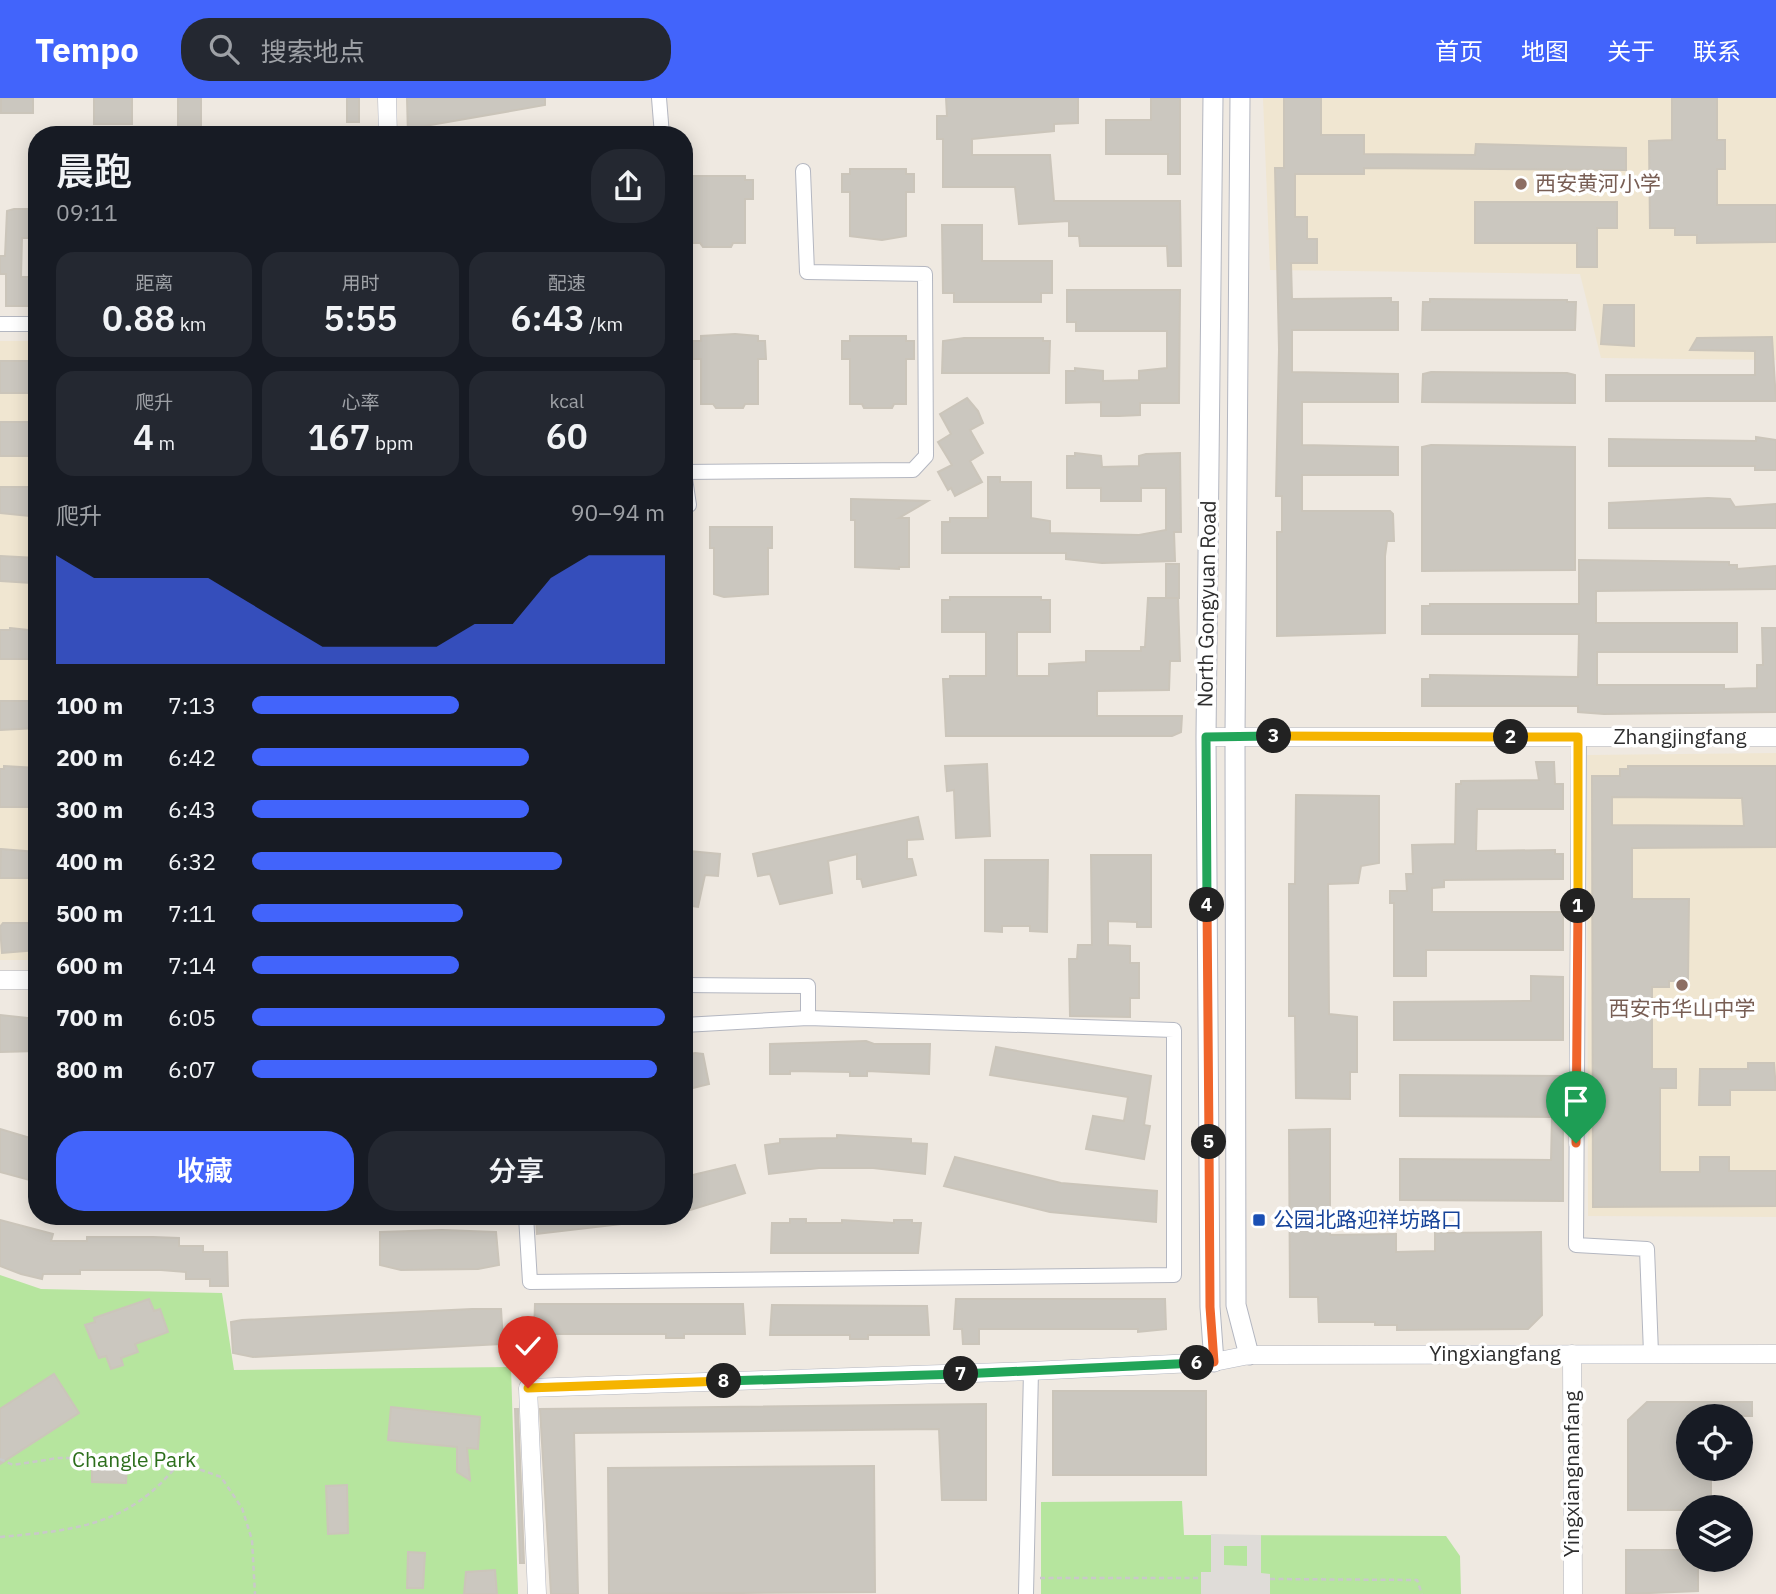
<!DOCTYPE html>
<html lang="zh">
<meta charset="utf-8">
<style>
body{margin:0;font-family:"IBM Plex Sans","Noto Sans SC",sans-serif;background:#242831;color:#f1f3f6;height:100vh;display:flex;flex-direction:column;font-size:26px;white-space:nowrap}
*{box-sizing:border-box;margin:0}
p{font-size:23px;color:#9ea1a6}
.icon{flex:none;width:38px;height:38px;fill:none;stroke:currentColor;stroke-width:2;stroke-linecap:round;stroke-linejoin:round}
.map{position:relative;flex:1;overflow:hidden}
.panel{position:absolute;left:28px;top:28px;width:665px;height:1099px;display:flex;flex-direction:column;background:#171b24;border-radius:28px;box-shadow:0 4px 18px #0003}
.panel>*{flex:none}
.controls{position:absolute;left:1676px;top:1306px;display:grid;gap:14px}
.controls a{display:grid;place-items:center;width:77px;height:77px;border-radius:50%;background:#171b24;box-shadow:0 4px 18px #0003;font-size:35px}
.pin{position:absolute;display:grid;place-items:center;width:60px;height:60px;color:#fff;margin:-72px -30px;border-radius:50% 50% 50% 0;rotate:-45deg;box-shadow:0 0 7px #0007}
.pin .icon{rotate:45deg}
.km{position:absolute;width:35px;height:35px;margin:-18px;border-radius:50%;background:#222;color:#fff;font-size:19px;line-height:35px;text-align:center}
.round{display:grid;place-items:center;flex:none;width:74px;height:74px;border-radius:28px;background:#242831}
.headline{display:flex;align-items:center;justify-content:space-between;height:119px;padding:0 28px}
h1{font-size:38px;font-weight:600;line-height:52px}
.metrics{display:grid;grid-template-columns:repeat(3,1fr);gap:10px;height:119px;padding:7px 28px}
.metrics div{display:grid;align-content:center;border-radius:18px;background:#242831;text-align:center}
.metrics b{font-size:35px;font-weight:600}
.metrics small{font-size:19px;font-weight:400}
.metrics p{font-size:19px}
.chart{height:196px;padding:14px 28px}
.chart p{display:flex;justify-content:space-between}
.chart svg{width:100%;height:126px;margin-top:7px;fill:#4264fb;opacity:.7}
.action{display:flex;gap:14px;margin-top:auto;padding:14px 28px}
.action a{flex:1;height:80px;border-radius:28px;background:#4264fb;color:#fff;font-size:28px;font-weight:600;line-height:80px;text-align:center}
.action a+a{background:#242831;color:#f1f3f6}
ul{padding:0 28px;list-style:none;font-size:23px}
li{display:grid;grid-template-columns:112px 84px 1fr;align-items:center;height:52px}
li i{height:18px;border-radius:9px;background:#4264fb}
header{display:flex;align-items:center;gap:42px;box-sizing:border-box;height:98px;padding:0 35px;background:#4264fb;color:#fff}
header strong{font-size:33px}
nav{display:flex;gap:38px;margin-inline-start:auto;font-size:24px}
.search{width:490px;height:63px;background:#242831;display:flex;align-items:center;gap:18px;box-sizing:border-box;padding:0 24px;border-radius:28px;color:#9ea1a6;font-size:26px}
.map>svg:first-child{display:block}
</style>
<header>
<strong>Tempo</strong>
<div class="search"><svg class="icon" aria-label="search" viewBox="0 0 24 24"><circle cx="10" cy="10" r="6"/><path d="M15 15l6 6"/></svg>搜索地点</div>
<nav><a>首页</a><a>地图</a><a>关于</a><a>联系</a></nav>
</header>
<div class="map">
<svg width="1776" height="1496" viewBox="0 0 1776 1496">
<rect width="100%" height="100%" fill="#efe9e1"/>
<g fill="#f0e6d1">
<polygon points="1263,0 1776,0 1776,262 1601,260 1580,176 1270,172"/>
<rect x="0" y="243" width="37" height="619"/>
<polygon points="1776,655 1776,1119 1588,1118 1587,657"/>
</g>
<g fill="#b6e59e">
<polygon points="0,1177 41,1191 222,1195 234,1272 511,1269 518,1496 0,1496"/>
<polygon points="1182,1403 1184,1437 1446,1438 1460,1458 1461,1496 1041,1496 1041,1404"/>
</g>
<path fill="#dfdcd8" fill-rule="evenodd" d="M1211,1436L1261,1437V1475L1270,1476V1496H1201V1474H1211ZM1247,1448V1468L1224,1467V1448Z"/>
<g fill="#cbc7bf" stroke="#cbc5ba" stroke-width="2" fill-rule="evenodd">
<rect x="1" y="0" width="32" height="15"/>
<rect x="94" y="0" width="38" height="26"/>
<rect x="178" y="0" width="23" height="37"/>
<rect x="347" y="0" width="12" height="24"/>
<polygon points="407,0 545,0 545,7 419,29 417,37 408,37"/>
<polygon points="946,0 1078,0 1078,25 1054,26 1054,33 972,41 972,57 1050,57 1054,103 1180,103 1181,168 1168,168 1167,148 1080,148 1079,138 1069,138 1069,123 1019,126 1015,89 943,89 943,41 937,41 937,18 947,18"/>
<polygon points="1151,0 1180,0 1180,76 1168,76 1168,56 1106,56 1106,22 1151,22"/>
<polygon points="1284,0 1321,0 1321,37 1364,37 1364,56 1475,57 1476,46 1626,50 1626,72 1364,70 1364,76 1295,76 1295,119 1307,119 1307,141 1317,141 1317,165 1291,165 1292,201 1391,200 1391,204 1398,204 1398,232 1292,232 1292,274 1398,276 1398,304 1302,304 1302,347 1398,349 1398,377 1302,377 1302,413 1390,413 1393,416 1394,443 1387,443 1385,458 1385,535 1277,538 1277,434 1282,434 1282,398 1276,398 1279,251 1275,70 1284,70"/>
<polygon points="1672,0 1717,0 1717,42 1725,42 1725,71 1717,71 1717,107 1776,107 1776,144 1697,145 1697,137 1675,137 1675,130 1650,130 1649,43 1672,42"/>
<polygon points="850,71 906,71 906,76 914,76 914,94 906,94 906,138 882,142 850,138 850,94 842,94 842,76 850,76"/>
<polygon points="689,78 745,78 745,82 753,82 753,101 745,101 745,145 733,145 731,149 703,149 700,145 689,145 689,101 684,101 684,83 689,83"/>
<polygon points="1475,104 1617,104 1617,130 1597,130 1597,169 1577,169 1577,145 1475,145"/>
<polygon points="14,111 37,111 37,140 22,140 21,179 37,179 37,208 6,208 6,176 0,176 0,158 5,158 7,113"/>
<polygon points="942,127 982,127 982,163 1052,163 1052,195 1041,195 1041,204 954,204 954,195 943,195"/>
<polygon points="1067,192 1180,192 1179,305 1140,305 1140,317 1119,318 1101,318 1101,304 1066,305 1066,273 1075,273 1075,270 1103,273 1103,283 1139,282 1139,273 1167,270 1167,233 1076,233 1076,224 1067,224"/>
<polygon points="1430,201 1567,202 1567,204 1576,204 1575,232 1422,232 1423,204 1430,204"/>
<polygon points="1604,207 1634,207 1634,248 1601,246"/>
<polygon points="735,236 758,238 758,243 765,243 766,261 758,261 758,306 745,306 743,310 716,310 713,306 701,306 701,261 693,261 693,243 701,243 701,238"/>
<polygon points="850,238 906,238 906,243 914,243 914,261 906,261 906,306 894,306 892,310 864,310 862,306 850,306 850,261 842,261 842,243 850,243"/>
<polygon points="1772,239 1776,303 1606,303 1606,277 1755,277 1755,253 1690,252 1697,240"/>
<polygon points="964,240 1043,240 1043,243 1050,243 1049,275 942,275 943,243"/>
<polygon points="0,263 34,263 37,295 0,295"/>
<polygon points="1431,274 1567,275 1575,277 1575,305 1422,304 1423,276"/>
<polygon points="967,300 978,313 983,325 970,332 983,355 970,363 982,384 955,398 951,390 948,392 938,374 952,367 938,344 951,336 940,316"/>
<rect x="0" y="324" width="37" height="34"/>
<polygon points="1756,339 1776,342 1776,372 1755,372 1755,368 1609,368 1609,341 1756,343"/>
<polygon points="1431,347 1575,349 1575,472 1422,473 1422,349"/>
<polygon points="1075,355 1101,358 1102,369 1139,368 1139,358 1146,356 1180,355 1181,434 1174,434 1175,463 1102,465 1066,461 1066,455 942,455 942,424 950,424 950,420 988,420 988,379 1000,379 1000,384 1031,384 1031,420 1050,423 1050,435 1139,437 1166,432 1166,390 1141,390 1141,403 1101,403 1101,390 1067,390 1067,358 1075,358"/>
<polygon points="0,389 35,389 37,415 29,415 29,418 0,415"/>
<polygon points="1708,400 1730,401 1735,409 1776,406 1776,430 1609,430 1609,405"/>
<polygon points="851,401 928,403 899,420 909,420 909,469 899,469 899,471 855,469 855,422 851,422"/>
<polygon points="710,429 772,429 772,450 768,450 768,496 724,499 714,496 714,450 710,450"/>
<polygon points="0,458 37,460 37,483 32,485 0,483"/>
<polygon points="1579,462 1729,464 1729,467 1737,467 1737,471 1776,468 1776,491 1596,493 1596,525 1737,525 1737,554 1597,554 1597,587 1724,587 1724,591 1757,590 1757,567 1763,567 1762,530 1776,530 1776,614 1604,616 1578,614 1578,608 1422,608 1422,581 1430,581 1430,577 1578,579 1579,536 1422,536 1422,508 1430,508 1430,506 1579,506"/>
<rect x="1166" y="466" width="13" height="34"/>
<polygon points="950,499 1041,499 1041,502 1050,502 1050,534 1017,534 1017,578 1049,578 1049,566 1086,564 1086,553 1141,553 1141,549 1145,549 1148,500 1178,500 1180,563 1170,563 1169,592 1097,593 1097,618 1182,618 1181,634 1172,638 946,638 943,581 950,581 950,578 986,578 986,534 942,534 942,502 950,502"/>
<polygon points="10,530 37,533 37,561 0,561 0,532 10,532"/>
<polygon points="0,603 37,603 37,630 0,632"/>
<polygon points="1536,664 1554,664 1555,686 1563,686 1563,711 1477,711 1476,753 1555,752 1555,756 1563,756 1563,781 1444,782 1444,789 1432,790 1432,814 1563,814 1563,852 1426,852 1426,878 1394,878 1394,805 1390,805 1390,793 1407,793 1406,776 1413,776 1412,747 1455,746 1456,686 1461,686 1461,683 1539,682"/>
<polygon points="987,666 990,738 956,740 954,692 947,693 945,668"/>
<polygon points="4,668 37,670 37,709 0,709 0,671 4,671"/>
<path d="M1628,668H1776V749L1632,750V801H1689L1688,883H1669V889H1652V971H1676V990H1660V1074H1700V1059H1729V1073H1776V1108L1593,1109L1592,678H1620V671H1628ZM1612,699L1742,700L1744,728L1612,727Z"/>
<polygon points="1296,697 1379,698 1379,765 1361,768 1358,785 1328,786 1329,916 1357,919 1357,974 1350,974 1350,1001 1296,1000 1295,918 1289,918 1289,786 1295,786"/>
<polygon points="918,719 923,741 907,742 907,761 912,761 916,777 863,789 861,781 857,781 857,756 828,763 832,795 780,806 770,776 758,778 753,756"/>
<polygon points="1,751 37,754 37,780 0,780"/>
<polygon points="689,753 720,756 718,778 705,777 698,809 684,807 684,759 689,759"/>
<polygon points="1091,757 1151,757 1151,829 1137,829 1137,824 1108,823 1108,847 1130,848 1130,865 1139,865 1139,900 1130,900 1130,919 1070,918 1069,861 1077,861 1078,847 1092,847"/>
<polygon points="985,762 1048,762 1047,834 1030,833 1030,828 1002,828 1002,834 985,833"/>
<polygon points="3,825 34,825 37,852 2,855 0,829"/>
<polygon points="1531,878 1563,879 1563,942 1394,942 1394,904 1531,903"/>
<polygon points="0,917 37,921 37,953 0,954"/>
<polygon points="866,943 874,946 930,946 929,976 867,973 867,978 850,978 850,974 790,973 790,976 770,976 770,946"/>
<polygon points="996,949 1151,978 1144,1027 1150,1028 1144,1061 1086,1051 1093,1018 1124,1023 1128,999 990,977"/>
<polygon points="695,955 703,956 709,986 689,991 689,986 684,987 684,957"/>
<polygon points="1748,965 1774,965 1776,992 1730,992 1730,1007 1699,1007 1700,971 1748,971"/>
<polygon points="1400,977 1563,978 1563,1103 1400,1102 1400,1061 1551,1062 1552,1019 1400,1018"/>
<polygon points="0,1031 37,1042 37,1084 0,1074"/>
<polygon points="1330,1031 1330,1137 1396,1136 1396,1154 1435,1153 1435,1135 1541,1134 1542,1217 1528,1231 1397,1232 1397,1227 1375,1227 1375,1224 1319,1224 1318,1199 1290,1199 1289,1032"/>
<polygon points="837,1037 911,1041 911,1045 927,1046 925,1076 873,1070 819,1070 769,1076 765,1047 780,1045 780,1041 837,1040"/>
<polygon points="955,1059 1061,1085 1157,1093 1156,1124 1050,1114 944,1088"/>
<polygon points="735,1067 745,1095 684,1114 684,1079"/>
<polygon points="536,1118 630,1118 631,1125 537,1136"/>
<polygon points="790,1121 806,1121 806,1125 842,1125 842,1122 894,1125 894,1122 912,1122 912,1125 921,1125 918,1155 771,1155 772,1125 790,1125"/>
<polygon points="0,1122 53,1136 51,1143 87,1143 87,1139 153,1139 179,1140 179,1148 203,1148 203,1154 227,1154 228,1188 210,1188 210,1181 186,1181 186,1174 161,1172 80,1172 80,1176 43,1176 42,1181 21,1176 0,1168"/>
<polygon points="442,1132 496,1134 499,1167 478,1171 401,1172 380,1167 380,1134"/>
<polygon points="149,1201 154,1213 160,1211 168,1234 135,1246 138,1254 121,1260 123,1267 111,1271 106,1258 99,1260 85,1227 95,1224 94,1220"/>
<polygon points="956,1201 1165,1201 1166,1231 1138,1234 1138,1231 979,1231 979,1246 963,1246 962,1231 954,1231"/>
<polygon points="535,1206 743,1206 745,1236 684,1236 684,1240 666,1240 666,1236 534,1236"/>
<polygon points="772,1207 927,1208 929,1237 868,1237 868,1241 850,1241 850,1237 770,1237"/>
<polygon points="472,1211 501,1211 503,1243 501,1246 253,1259 233,1255 231,1224 242,1222"/>
<polygon points="54,1276 79,1315 0,1366 0,1311"/>
<rect x="1053" y="1293" width="153" height="84"/>
<polygon points="1647,1304 1752,1304 1752,1318 1689,1318 1689,1370 1711,1370 1711,1409 1689,1409 1689,1412 1628,1412 1628,1322"/>
<polygon points="986,1306 986,1402 942,1402 939,1331 574,1335 578,1496 551,1496 540,1311"/>
<polygon points="391,1309 480,1319 478,1351 467,1350 470,1382 457,1374 457,1349 388,1342"/>
<polygon points="515,1311 518,1311 524,1465 520,1465"/>
<polygon points="92,1365 127,1366 126,1385 92,1384"/>
<polygon points="874,1368 875,1494 609,1496 608,1370"/>
<polygon points="347,1387 348,1435 328,1436 326,1388"/>
<polygon points="1626,1452 1689,1452 1689,1461 1698,1461 1698,1493 1626,1496"/>
<polygon points="408,1454 425,1455 423,1490 407,1490"/>
<polygon points="495,1472 497,1496 464,1496 466,1474"/>
</g>
<g fill="none" stroke-linecap="round" stroke-linejoin="round">
<defs>
<g id="minor">
<polyline points="659,0 662,37"/>
<polyline points="0,226 37,226"/>
<polyline points="684,407 689,407 684,374 913,372 926,358 925,176 807,174 803,73"/>
<polyline points="1579,639 1576,1147 1647,1151 1651,1255"/>
<polyline points="684,887 808,888 808,920"/>
<polyline points="526,1118 530,1184 1174,1177 1174,932 808,920 684,927"/>
<polyline points="1026,1496 1031,1273"/>
</g>
<g id="tertiary">
<polyline points="387,0 388,37"/>
<polyline points="1206,639 1776,639"/>
<polyline points="0,882 37,882"/>
<polyline points="1572,1256 1573,1496"/>
<polyline points="537,1496 528,1290 1031,1273 1214,1264 1249,1257 1776,1256"/>
</g>
<g id="secondary">
<polyline points="1213,0 1206,639 1210,1209 1214,1264"/>
<polyline points="1240,0 1235,638 1236,1207 1249,1257"/>
</g>
</defs>
<use href="#minor" stroke="#b4b7c1" stroke-width="16"/>
<use href="#tertiary" stroke="#b4b7c1" stroke-width="19"/>
<use href="#secondary" stroke="#b4b7c1" stroke-width="21"/>
<g stroke="#c9c9c9" stroke-width="2.5" stroke-dasharray="5 3.5" stroke-linecap="butt">
<polyline points="0,1361 13,1367 58,1360 164,1359 221,1379 242,1410 252,1442 255,1496"/>
<path d="M0,1439C76,1432 129,1428 179,1365"/>
<polyline points="1040,1480 1201,1480"/>
<polyline points="1270,1481 1417,1482 1422,1496"/>
</g>
<use href="#minor" stroke="#fff" stroke-width="14"/>
<use href="#tertiary" stroke="#fff" stroke-width="18"/>
<use href="#secondary" stroke="#fff" stroke-width="19"/>
</g>
<g fill="none" stroke-linecap="round" stroke-linejoin="round">
<defs>
<polyline id="split-1" points="1576,1045 1578,808"/>
<polyline id="split-2" points="1511,639 1578,639 1578,808"/>
<polyline id="split-3" points="1274,638 1511,639"/>
<polyline id="split-4" points="1207,807 1206,639 1274,638"/>
<polyline id="split-5" points="1207,807 1209,1044"/>
<polyline id="split-6" points="1197,1265 1214,1264 1210,1209 1209,1044"/>
<polyline id="split-7" points="961,1276 1197,1265"/>
<polyline id="split-8" points="724,1283 961,1276"/>
<polyline id="split-9" points="528,1290 724,1283"/>
</defs>
<use href="#split-1" stroke="#fff" stroke-width="14"/>
<use href="#split-2" stroke="#fff" stroke-width="14"/>
<use href="#split-3" stroke="#fff" stroke-width="14"/>
<use href="#split-4" stroke="#fff" stroke-width="14"/>
<use href="#split-5" stroke="#fff" stroke-width="14"/>
<use href="#split-6" stroke="#fff" stroke-width="14"/>
<use href="#split-7" stroke="#fff" stroke-width="14"/>
<use href="#split-8" stroke="#fff" stroke-width="14"/>
<use href="#split-9" stroke="#fff" stroke-width="14"/>
<use href="#split-1" stroke="#f0652b" stroke-width="9"/>
<use href="#split-2" stroke="#f5b400" stroke-width="9"/>
<use href="#split-3" stroke="#f5b400" stroke-width="9"/>
<use href="#split-4" stroke="#22a559" stroke-width="9"/>
<use href="#split-5" stroke="#f0652b" stroke-width="9"/>
<use href="#split-6" stroke="#f0652b" stroke-width="9"/>
<use href="#split-7" stroke="#22a559" stroke-width="9"/>
<use href="#split-8" stroke="#22a559" stroke-width="9"/>
<use href="#split-9" stroke="#f5b400" stroke-width="9"/>
</g>
<g fill="#8d6e63" stroke="#fff" stroke-width="2.5">
<circle cx="1521" cy="86" r="7"/>
<circle cx="1682" cy="887" r="7"/>
</g>
<rect fill="#1a4fb4" stroke="#fff" stroke-width="2.5" x="1252" y="1115" width="14" height="14" rx="3.5"/>
<g text-anchor="middle" stroke-width="7" stroke-linejoin="round" paint-order="stroke">
<g font-size="21" fill="#785e54" stroke="#fff" text-anchor="start">
<text x="1535" y="93">西安黄河小学</text>
<text x="1682" y="918" text-anchor="middle">西安市华山中学</text>
</g>
<g font-size="21" fill="#2e2e2e" stroke="#fff">
<text transform="translate(1207 506) rotate(-89)" y="7">North Gongyuan Road</text>
<text x="1680" y="646">Zhangjingfang</text>
<text x="1495" y="1263">Yingxiangfang</text>
<text transform="translate(1572 1376) rotate(-90)" y="7">Yingxiangnanfang</text>
</g>
<g font-size="21" fill="#164399" stroke="#fff" text-anchor="start">
<text x="1273" y="1129">公园北路迎祥坊路口</text>
</g>
<g font-size="21" fill="#2c6e1b" stroke="#fff">
<text x="134" y="1369">Changle Park</text>
</g>
</g>
</svg>
<div class="controls">
<a><svg class="icon" aria-label="locate" viewBox="0 0 24 24"><circle cx="12" cy="12" r="6"/><path d="M12 2v4M12 18v4M2 12h4M18 12h4"/></svg></a>
<a><svg class="icon" aria-label="layers" viewBox="0 0 24 24"><path d="M12 4l9 5-9 5-9-5zM3 14l9 5 9-5"/></svg></a>
</div>
<div class="pin" style="left:1576px;top:1045px;background:#1e9e55"><svg class="icon" aria-label="arrive" viewBox="0 0 24 24"><path d="M6 21V4h12l-3 4 3 4H6"/></svg></div>
<div class="pin" style="left:528px;top:1290px;background:#d93025"><svg class="icon" aria-label="check" viewBox="0 0 24 24"><path d="M5 12l5 5 9-10"/></svg></div>
<b class="km" style="left:1578px;top:808px">1</b>
<b class="km" style="left:1511px;top:639px">2</b>
<b class="km" style="left:1274px;top:638px">3</b>
<b class="km" style="left:1207px;top:807px">4</b>
<b class="km" style="left:1209px;top:1044px">5</b>
<b class="km" style="left:1197px;top:1265px">6</b>
<b class="km" style="left:961px;top:1276px">7</b>
<b class="km" style="left:724px;top:1283px">8</b>
<section class="panel">
<div class="headline"><div><h1>晨跑</h1><p>09:11</p></div><a class="round"><svg class="icon" aria-label="share" viewBox="0 0 24 24"><path d="M12 15V3M7 8l5-5 5 5M5 13v7h14v-7"/></svg></a></div>
<div class="metrics">
<div><p>距离</p><b>0.88<small> km</small></b></div>
<div><p>用时</p><b>5:55</b></div>
<div><p>配速</p><b>6:43<small> /km</small></b></div>
</div>
<div class="metrics">
<div><p>爬升</p><b>4<small> m</small></b></div>
<div><p>心率</p><b>167<small> bpm</small></b></div>
<div><p>kcal</p><b>60</b></div>
</div>
<div class="chart"><p><span>爬升</span>90–94 m</p>
<svg viewBox="0 0 160 44" preserveAspectRatio="none"><path d="M0 44V6L10 14L20 14L30 14L40 14L50 22L60 30L70 38L80 38L90 38L100 38L110 30L120 30L130 14L140 6L150 6L160 6V44z"/></svg>
</div>
<ul>
<li><b>100 m</b>7:13<i style="width:50%"></i></li>
<li><b>200 m</b>6:42<i style="width:67%"></i></li>
<li><b>300 m</b>6:43<i style="width:67%"></i></li>
<li><b>400 m</b>6:32<i style="width:75%"></i></li>
<li><b>500 m</b>7:11<i style="width:51%"></i></li>
<li><b>600 m</b>7:14<i style="width:50%"></i></li>
<li><b>700 m</b>6:05<i style="width:100%"></i></li>
<li><b>800 m</b>6:07<i style="width:98%"></i></li>
</ul>
<div class="action"><a>收藏</a><a>分享</a></div>
</section>
</div>
